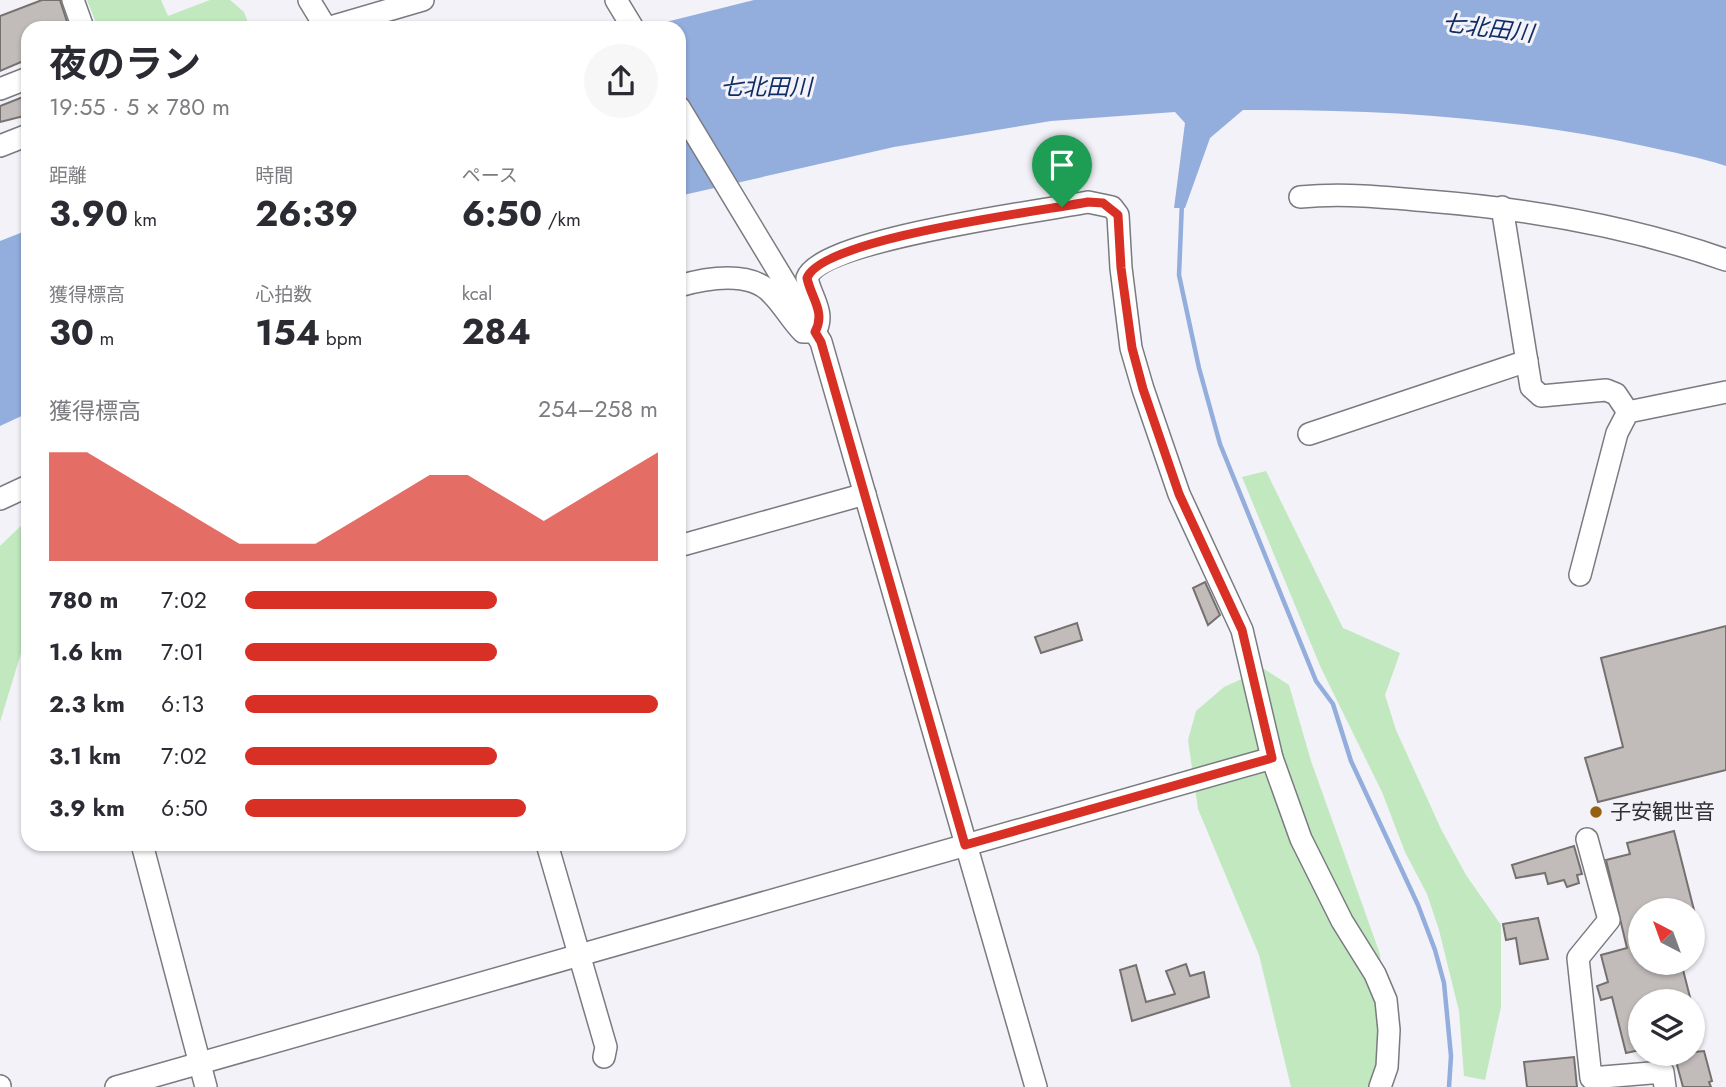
<!DOCTYPE html>
<html lang="ja">
<meta charset="utf-8">
<style>
body{margin:0;font-family:Jost,"Noto Sans JP",sans-serif;background:#f7f7f7;color:#2b2b33;height:100vh;display:flex;flex-direction:column;font-size:26px;white-space:nowrap}
*{box-sizing:border-box;margin:0}
p{font-size:23px;color:#7c7c81}
.icon{flex:none;width:38px;height:38px;fill:none;stroke:currentColor;stroke-width:2;stroke-linecap:round;stroke-linejoin:round}
.map{position:relative;flex:1;overflow:hidden}
.side{position:absolute;left:21px;top:21px;width:665px;height:830px;display:flex;flex-direction:column;background:#fff;border-radius:21px;box-shadow:0 2px 5px #0004}
.side>*{flex:none}
.needle{width:46px;rotate:319deg}
.tools{position:absolute;left:1628px;top:898px;display:grid;gap:14px}
.tools a{display:grid;place-items:center;width:77px;height:77px;border-radius:50%;background:#fff;box-shadow:0 2px 5px #0004;font-size:35px}
.pin{position:absolute;display:grid;place-items:center;width:60px;height:60px;color:#fff;margin:-72px -30px;border-radius:50% 50% 50% 0;rotate:-45deg;box-shadow:0 0 7px #0007}
.pin .icon{rotate:45deg}
.round{display:grid;place-items:center;flex:none;width:74px;height:74px;border-radius:37px;background:#f7f7f7}
.summary{display:flex;align-items:center;justify-content:space-between;height:119px;padding:0 28px}
h1{font-size:38px;font-weight:700;line-height:52px}
.stats{display:grid;grid-template-columns:repeat(3,1fr);gap:10px;height:119px;padding:7px 28px}
.stats div{display:grid;align-content:center}
.stats b{font-size:35px;font-weight:700}
.stats small{font-size:19px;font-weight:400}
.stats p{font-size:19px}
.chart{height:196px;padding:14px 28px}
.chart p{display:flex;justify-content:space-between}
.chart svg{width:100%;height:126px;margin-top:7px;fill:#d93025;opacity:.7}
ul{padding:0 28px;list-style:none;font-size:23px}
li{display:grid;grid-template-columns:112px 84px 1fr;align-items:center;height:52px}
li i{height:18px;border-radius:9px;background:#d93025}
.map>svg:first-child{display:block}
</style>
<div class="map">
<svg width="1726" height="1087" viewBox="0 0 1726 1087">
<rect width="100%" height="100%" fill="#f2f2f8"/>
<g fill="#c1e8bf">
<polygon points="87,0 161,0 168,16 210,0 230,0 244,12 250,28 98,28"/>
<polygon points="1266,471 1343,628 1400,653 1385,695 1396,730 1441,829 1466,875 1501,925 1501,1007 1485,1080 1464,1076 1459,1011 1439,930 1427,894 1405,852 1382,792 1321,668 1242,477"/>
<polygon points="28,519 28,630 0,722 0,546"/>
<polygon points="1264,669 1289,685 1311,761 1380,954 1389,1087 1291,1087 1259,955 1198,809 1188,740 1196,711 1224,687"/>
</g>
<g fill="#93aedc">
<path d="M754,0H1726V166C1699,157 1671,152 1644,146C1512,117 1377,109 1243,110L1210,138L1185,208H1174L1185,123L1175,112L1051,121L894,147L679,196V28H642Z"/>
<polygon points="28,230 28,413 0,426 0,241"/>
</g>
<g fill="none" stroke-linecap="round" stroke-linejoin="round">
<polyline stroke="#93aedc" stroke-width="4.5" points="1182,202 1179,275 1199,368 1220,444 1316,681 1333,704 1351,761 1418,905 1435,950 1444,983 1451,1056 1449,1087"/>
</g>
<g fill="#c1bbba" stroke="#76706f" stroke-width="2">
<polygon points="42,0 60,0 69,28 28,28 28,59 0,71 0,16"/>
<polygon points="28,95 28,115 0,122 0,106"/>
<polygon points="1205,582 1220,615 1208,625 1193,588"/>
<polygon points="1077,623 1082,640 1041,653 1035,637"/>
<polygon points="1726,626 1726,770 1598,802 1585,758 1623,747 1601,658"/>
<polygon points="1674,831 1694,910 1640,910 1640,962 1681,962 1691,1001 1640,1001 1640,1050 1626,1053 1612,997 1601,1000 1597,986 1608,982 1601,955 1627,948 1606,860 1630,854 1627,843"/>
<polygon points="1574,846 1582,874 1577,875 1579,883 1567,887 1564,880 1548,884 1545,873 1516,878 1512,865"/>
<polygon points="1538,918 1548,959 1520,964 1516,938 1506,940 1503,924"/>
<polygon points="1186,964 1190,976 1204,972 1209,997 1132,1021 1120,970 1136,965 1146,1002 1175,994 1166,971"/>
<polygon points="1704,1051 1712,1081 1709,1082 1711,1087 1683,1087 1674,1054"/>
<polygon points="1574,1057 1577,1087 1527,1087 1524,1062"/>
</g>
<g fill="none" stroke-linecap="round" stroke-linejoin="round">
<defs>
<g id="minor">
<polyline points="73,0 83,28"/>
<polyline points="309,0 326,28"/>
<polyline points="616,0 633,28"/>
<polyline points="327,28 423,0"/>
<polyline points="0,89 28,78"/>
<polyline points="679,107 821,342 1036,1087"/>
<polyline points="0,146 28,135"/>
<path d="M1300,197C1343,193 1385,197 1428,201C1530,209 1629,226 1726,260"/>
<polyline points="1502,207 1531,387 1541,396 1606,390 1616,394 1628,412"/>
<path d="M679,286C706,278 751,270 772,294C784,306 791,320 803,332H815C826,313 811,298 807,278C821,239 1043,211 1088,202L1112,207L1118,215L1121,268L1131,348L1143,389L1179,494L1242,630L1272,758L1301,839L1342,921L1375,974L1386,1000L1389,1030L1387,1067L1380,1087"/>
<polyline points="1309,434 1527,361"/>
<polyline points="0,499 28,486"/>
<polyline points="679,546 865,494"/>
<polyline points="1580,575 1617,433 1628,412 1726,392"/>
<polyline points="1587,839 1609,920 1578,958 1591,1078 1663,1072 1665,1087"/>
<polyline points="142,844 206,1087"/>
<polyline points="547,844 606,1047 604,1057"/>
<polyline points="0,1086 0,1087"/>
<polyline points="116,1087 1272,758"/>
</g>
</defs>
<use href="#minor" stroke="#7a7b80" stroke-width="24"/>
<use href="#minor" stroke="#fff" stroke-width="21"/>
</g>
<g fill="none" stroke-linecap="round" stroke-linejoin="round">
<defs>
<path id="route" d="M1088,202L1103,203L1118,215L1121,268L1132,348L1143,389L1179,494L1242,630L1272,758L965,845L821,342L815,332C826,312 811,298 807,278C822,238 1042,211 1088,202Z"/>
</defs>
<use href="#route" stroke="#fff" stroke-width="14"/>
<use href="#route" stroke="#d93025" stroke-width="9"/>
</g>
<circle fill="#936111" stroke="#f2f2f8" stroke-width="2.5" cx="1596" cy="812" r="7"/>
<g text-anchor="middle" stroke-width="6" stroke-linejoin="round" paint-order="stroke">
<g font-size="21" fill="#313133" stroke="#f2f2f8" text-anchor="start">
<text x="1610" y="819">子安観世音</text>
</g>
<g font-size="23" font-style="italic" fill="#0f2d64" stroke="#f2f2f8">
<text transform="translate(1488 28) rotate(7)" y="8">七北田川</text>
<text x="766" y="95">七北田川</text>
</g>
</g>
</svg>
<div class="tools">
<a><svg class="needle" viewBox="-14 -14 28 28"><path d="M0-13l5 13h-10z" fill="#e53935"/><path d="M0 13l5-13h-10z" fill="#7c7c81"/></svg></a>
<a><svg class="icon" aria-label="layers" viewBox="0 0 24 24"><path d="M12 4l9 5-9 5-9-5zM3 14l9 5 9-5"/></svg></a>
</div>
<div class="pin" style="left:1062px;top:207px;background:#1e9e55"><svg class="icon" aria-label="arrive" viewBox="0 0 24 24"><path d="M6 21V4h12l-3 4 3 4H6"/></svg></div>
<section class="side">
<div class="summary"><div><h1>夜のラン</h1><p>19:55 · 5 × 780 m</p></div><a class="round"><svg class="icon" aria-label="share" viewBox="0 0 24 24"><path d="M12 15V3M7 8l5-5 5 5M5 13v7h14v-7"/></svg></a></div>
<div class="stats">
<div><p>距離</p><b>3.90<small> km</small></b></div>
<div><p>時間</p><b>26:39</b></div>
<div><p>ペース</p><b>6:50<small> /km</small></b></div>
</div>
<div class="stats">
<div><p>獲得標高</p><b>30<small> m</small></b></div>
<div><p>心拍数</p><b>154<small> bpm</small></b></div>
<div><p>kcal</p><b>284</b></div>
</div>
<div class="chart"><p><span>獲得標高</span>254–258 m</p>
<svg viewBox="0 0 160 44" preserveAspectRatio="none"><path d="M0 44V6L10 6L20 14L30 22L40 30L50 38L60 38L70 38L80 30L90 22L100 14L110 14L120 22L130 30L140 22L150 14L160 6V44z"/></svg>
</div>
<ul>
<li><b>780 m</b>7:02<i style="width:61%"></i></li>
<li><b>1.6 km</b>7:01<i style="width:61%"></i></li>
<li><b>2.3 km</b>6:13<i style="width:100%"></i></li>
<li><b>3.1 km</b>7:02<i style="width:61%"></i></li>
<li><b>3.9 km</b>6:50<i style="width:68%"></i></li>
</ul>
</section>
</div>
